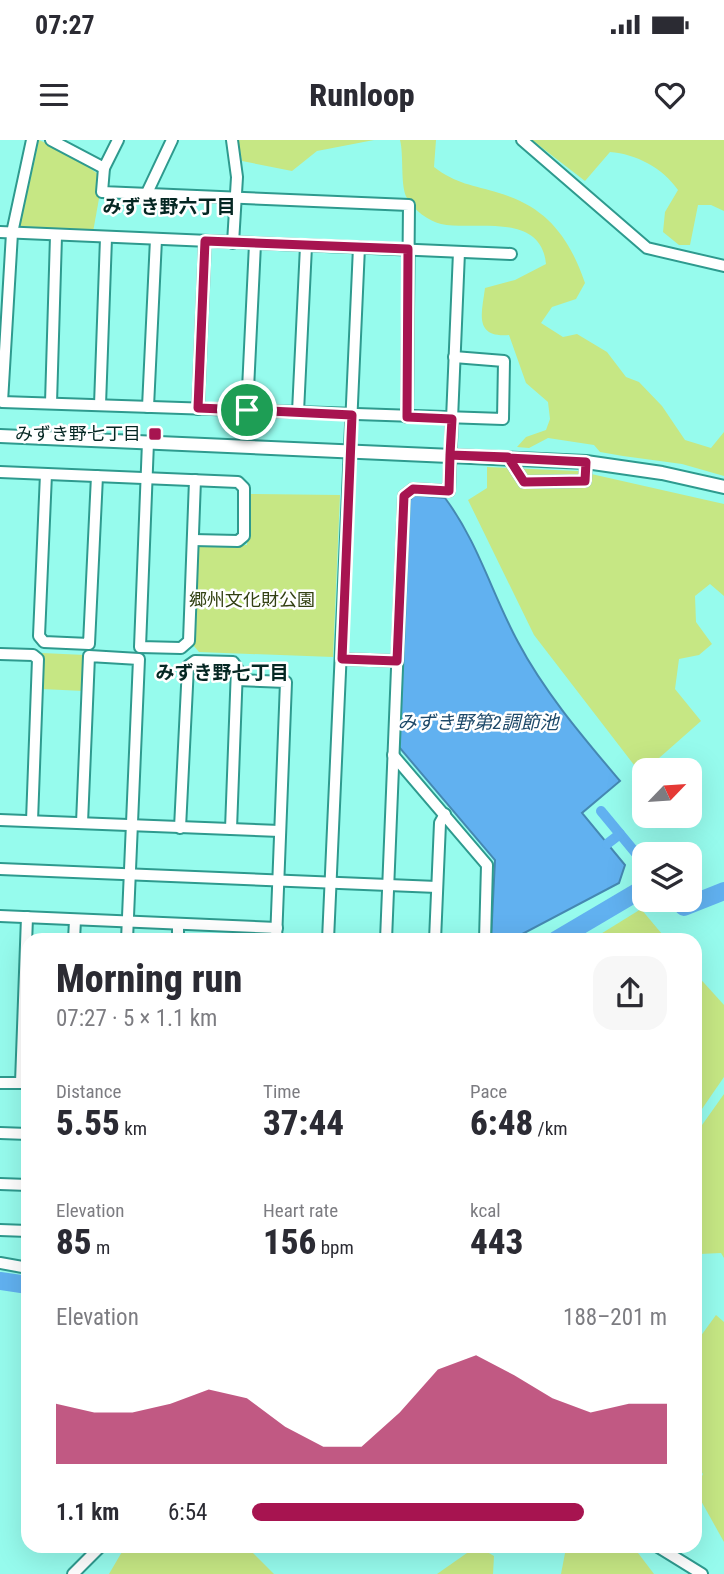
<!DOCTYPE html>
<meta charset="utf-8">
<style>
body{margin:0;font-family:"Roboto Condensed","Noto Sans JP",sans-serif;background:#f7f7f7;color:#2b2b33;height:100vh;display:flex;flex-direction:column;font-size:26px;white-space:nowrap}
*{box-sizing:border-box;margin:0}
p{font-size:23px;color:#7c7c81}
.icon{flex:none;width:38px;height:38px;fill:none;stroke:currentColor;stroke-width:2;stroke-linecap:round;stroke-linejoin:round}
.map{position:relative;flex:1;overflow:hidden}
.panel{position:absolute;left:21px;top:793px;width:681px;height:620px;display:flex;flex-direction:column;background:#fff;border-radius:21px;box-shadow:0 7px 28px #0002}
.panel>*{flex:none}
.needle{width:46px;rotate:65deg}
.fabs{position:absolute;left:632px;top:618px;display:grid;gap:14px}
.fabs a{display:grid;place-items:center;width:70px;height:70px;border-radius:14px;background:#fff;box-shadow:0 7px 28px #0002;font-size:35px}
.pin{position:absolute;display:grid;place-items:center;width:60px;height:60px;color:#fff;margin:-30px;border:4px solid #fff;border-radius:50%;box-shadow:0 2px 7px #0007}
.round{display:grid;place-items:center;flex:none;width:74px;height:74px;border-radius:21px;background:#f7f7f7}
.summary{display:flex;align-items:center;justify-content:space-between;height:119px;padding:0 35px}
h1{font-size:38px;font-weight:800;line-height:52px}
.stats{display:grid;grid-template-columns:repeat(3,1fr);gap:10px;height:119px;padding:7px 35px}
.stats div{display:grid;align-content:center}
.stats b{font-size:35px;font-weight:800}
.stats small{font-size:19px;font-weight:400}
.stats p{font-size:19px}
.chart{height:196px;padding:14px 35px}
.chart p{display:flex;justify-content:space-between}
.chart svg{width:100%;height:126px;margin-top:7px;fill:#a71450;opacity:.7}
ul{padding:0 35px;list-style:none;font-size:23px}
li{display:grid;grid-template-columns:112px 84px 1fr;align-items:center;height:52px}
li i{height:18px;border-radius:9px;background:#a71450}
.status{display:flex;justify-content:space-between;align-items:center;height:49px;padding:0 35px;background:#fff;direction:ltr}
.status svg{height:19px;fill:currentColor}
header{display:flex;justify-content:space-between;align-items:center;height:91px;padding:0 35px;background:#fff;font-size:32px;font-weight:800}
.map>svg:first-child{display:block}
</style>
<div class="status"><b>07:27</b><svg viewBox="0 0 49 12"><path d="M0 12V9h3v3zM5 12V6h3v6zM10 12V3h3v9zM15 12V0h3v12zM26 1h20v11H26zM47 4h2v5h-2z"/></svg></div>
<header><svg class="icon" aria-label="menu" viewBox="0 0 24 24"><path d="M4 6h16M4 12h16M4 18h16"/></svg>Runloop<svg class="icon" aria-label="heart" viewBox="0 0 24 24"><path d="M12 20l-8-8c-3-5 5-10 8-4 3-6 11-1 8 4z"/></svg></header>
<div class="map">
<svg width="724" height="1434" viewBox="0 0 724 1434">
<rect width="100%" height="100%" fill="#96fbed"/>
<g fill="#c6e784">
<polygon points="39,0 68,13 98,34 100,53 93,92 20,86"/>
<polygon points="238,0 374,0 317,11 292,31 242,21"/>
<path d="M400,0H436L434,27C456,44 473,45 499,53C547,67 569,97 585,143L576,159L552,167L541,183L563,197L577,194L607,212L626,237L639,242L662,266L685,300L711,308L724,292V336L682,324L623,316L600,312L594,305L548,298L529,308L517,307L526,297L546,290L550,279L548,262L526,243L509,195C473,198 482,172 485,148L515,140L546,124C541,71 474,91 441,84C428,81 414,70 407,58C400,47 404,15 400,0Z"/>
<path d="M532,0H724V71L711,65H698L690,105H679L663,92L665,72L678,50C663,28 636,14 610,12L585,41Z"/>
<polygon points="487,327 578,331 724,364 724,456 710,444 695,456 696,482 712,504 699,515 679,519 675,549 701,581 641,634 534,495 468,360 487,348"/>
<polygon points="248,354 340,355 333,517 199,512 193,505 197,407 201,405 247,405"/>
<polygon points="42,513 85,515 84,551 41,549"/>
<polygon points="641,769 667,800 591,800"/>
<polygon points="695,833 724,865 724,937 695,979"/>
<polygon points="724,954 724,1118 721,1113 700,1114 695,1123 695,995"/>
<polygon points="716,1175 724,1182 724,1402 695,1350 703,1334 695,1323 695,1204"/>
<polygon points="126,1405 245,1405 274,1434 109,1434"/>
<polygon points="620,1405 632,1405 654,1434 561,1434 566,1408"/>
<polygon points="477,1406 494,1416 493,1434 437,1434"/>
</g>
<path fill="#61b1f0" stroke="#4588b2" stroke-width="2" d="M414,355L445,358C478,402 492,454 518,502C545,553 583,597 620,641L582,673L625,725L619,743L511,800H491L495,720L399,607L409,361Z"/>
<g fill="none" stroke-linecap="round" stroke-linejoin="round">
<g stroke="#61b1f0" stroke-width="10">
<polyline points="601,671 644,723"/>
<polyline points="607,704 620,694"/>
</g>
<g stroke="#61b1f0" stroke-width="18">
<polyline points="677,760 684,767 724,751"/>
<polyline points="556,800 644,748"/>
<polyline points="0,1141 28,1145"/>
</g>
<defs>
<g id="minor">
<polyline points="32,0 12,93 2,262 503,279 504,221 454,217"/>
<polyline points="51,0 104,28"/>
<polyline points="118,0 104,28 102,52 409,65 407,277"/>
<polyline points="232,0 237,37 233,103"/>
<polyline points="522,0 647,108 724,126"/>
<polyline points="146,55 172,0"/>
<polyline points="0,92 511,114"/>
<polyline points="51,263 56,96"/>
<polyline points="100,265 106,98"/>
<polyline points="148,267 156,99"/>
<polyline points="198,269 205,101"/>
<polyline points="247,270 255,104"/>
<polyline points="298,272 306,106"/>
<polyline points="148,302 140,507 181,508 189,501 195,340"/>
<polyline points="508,317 524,342 585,341 586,322"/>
<polyline points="0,332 238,342 244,348 244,396 238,401 193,400"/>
<polyline points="46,334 39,496 44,502 89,504 97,336"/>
<polyline points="0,514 33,515 38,519 32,681"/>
<polyline points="342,519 397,521"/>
<polyline points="237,540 286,542 276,800"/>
<polyline points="393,615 487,725 485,800"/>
<polyline points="0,680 280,691"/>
<polyline points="82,683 89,516 139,519 127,800"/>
<polyline points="180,688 188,526 195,521 233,522 237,528 231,689"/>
<polyline points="0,729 437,747"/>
<polyline points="0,776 277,788"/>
<polyline points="74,800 75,780"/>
<polyline points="178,800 178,784"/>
<polyline points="328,800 359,107"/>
<polyline points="386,800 404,356 413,349 449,351 459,112"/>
<polyline points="435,800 440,683 445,674"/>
<polyline points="0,943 25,943"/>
<polyline points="21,943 27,777"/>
<polyline points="0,993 28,994"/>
<polyline points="0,1044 28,1045"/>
<polyline points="0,1090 28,1091"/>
<polyline points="0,1123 28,1128"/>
<polyline points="655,1405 702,1434"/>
<polyline points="73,1434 102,1405"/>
</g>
<polyline id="major" points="0,296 586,322 662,333 724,347"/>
</defs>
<use href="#minor" stroke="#2e9a8e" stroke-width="14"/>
<use href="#major" stroke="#2e9a8e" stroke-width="16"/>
<use href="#minor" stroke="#fff" stroke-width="10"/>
<use href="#major" stroke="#fff" stroke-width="12"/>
</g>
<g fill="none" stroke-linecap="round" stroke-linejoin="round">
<defs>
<polyline id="route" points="247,270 352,275 342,519 397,521 404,356 413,349 449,351 450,315 586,322 585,341 524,342 508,317 450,315 452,279 407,277 408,109 205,101 198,268 247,270"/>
</defs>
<use href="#route" stroke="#fff" stroke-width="14"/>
<use href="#route" stroke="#a71450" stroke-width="9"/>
</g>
<rect fill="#a71450" stroke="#fff" stroke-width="2.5" x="148" y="287" width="14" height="14" rx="3.5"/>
<g text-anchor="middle" stroke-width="5" stroke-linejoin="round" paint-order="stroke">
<g font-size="18" fill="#052723" stroke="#fff" text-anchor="end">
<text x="141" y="300">みずき野七丁目</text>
</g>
<g font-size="18" fill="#324011" stroke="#fff">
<text x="252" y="466">郷州文化財公園</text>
</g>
<g font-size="19" font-weight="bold" fill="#052723" stroke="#fff">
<text x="169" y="73">みずき野六丁目</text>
<text x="222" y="539">みずき野七丁目</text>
</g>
<g font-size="19" font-style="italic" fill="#1e4969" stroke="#fff">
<text x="478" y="589">みずき野第2調節池</text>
</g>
</g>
</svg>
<div class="fabs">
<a><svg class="needle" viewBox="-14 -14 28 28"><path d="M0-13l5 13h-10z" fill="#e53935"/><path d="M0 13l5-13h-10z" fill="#7c7c81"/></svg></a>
<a><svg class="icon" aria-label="layers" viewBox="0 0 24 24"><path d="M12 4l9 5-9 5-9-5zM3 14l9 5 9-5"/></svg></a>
</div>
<div class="pin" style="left:247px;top:270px;background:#1e9e55"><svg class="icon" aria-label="arrive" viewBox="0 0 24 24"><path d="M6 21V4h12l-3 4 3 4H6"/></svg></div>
<section class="panel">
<div class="summary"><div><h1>Morning run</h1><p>07:27 · 5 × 1.1 km</p></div><a class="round"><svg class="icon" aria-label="share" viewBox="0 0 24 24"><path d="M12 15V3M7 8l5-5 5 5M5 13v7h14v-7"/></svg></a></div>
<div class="stats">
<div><p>Distance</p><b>5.55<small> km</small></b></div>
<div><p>Time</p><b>37:44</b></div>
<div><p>Pace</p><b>6:48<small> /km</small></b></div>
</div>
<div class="stats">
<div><p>Elevation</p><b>85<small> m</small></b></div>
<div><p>Heart rate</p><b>156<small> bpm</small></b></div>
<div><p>kcal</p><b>443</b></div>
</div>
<div class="chart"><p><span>Elevation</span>188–201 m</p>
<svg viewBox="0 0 160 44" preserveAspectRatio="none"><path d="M0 44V23L10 26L20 26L30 23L40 18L50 21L60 31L70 38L80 38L90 26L100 11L110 6L120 13L130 21L140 26L150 23L160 23V44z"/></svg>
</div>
<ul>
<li><b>1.1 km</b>6:54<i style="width:80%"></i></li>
</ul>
</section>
</div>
